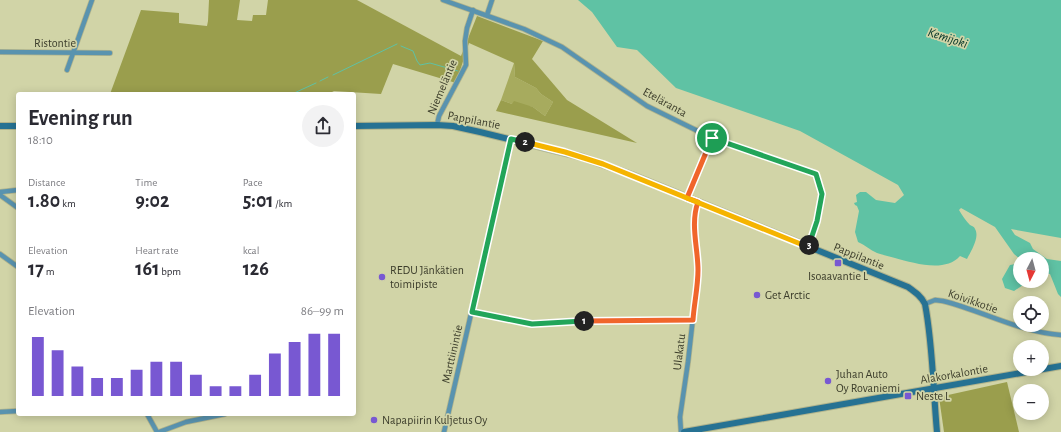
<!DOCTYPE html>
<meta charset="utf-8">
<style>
body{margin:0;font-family:"Alegreya Sans",sans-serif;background:#f2f2f3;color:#2b2b33;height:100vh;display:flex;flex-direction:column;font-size:15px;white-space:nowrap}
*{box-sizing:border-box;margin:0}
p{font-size:13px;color:#7c7c81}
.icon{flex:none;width:22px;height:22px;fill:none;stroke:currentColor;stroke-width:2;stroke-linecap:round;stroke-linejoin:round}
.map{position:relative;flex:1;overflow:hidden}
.side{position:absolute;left:16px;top:92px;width:340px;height:324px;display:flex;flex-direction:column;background:#fff;border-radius:4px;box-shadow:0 2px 10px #0003}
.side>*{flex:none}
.needle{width:26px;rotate:186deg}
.fabs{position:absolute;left:1013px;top:252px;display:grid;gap:8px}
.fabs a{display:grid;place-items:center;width:36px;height:36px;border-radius:50%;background:#fff;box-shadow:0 2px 10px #0003;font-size:20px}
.pin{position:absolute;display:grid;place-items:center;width:34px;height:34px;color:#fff;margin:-17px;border:2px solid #fff;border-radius:50%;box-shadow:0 1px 4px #0007}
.km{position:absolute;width:20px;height:20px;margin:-10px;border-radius:50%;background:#222;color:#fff;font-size:11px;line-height:20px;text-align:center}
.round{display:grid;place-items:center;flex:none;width:42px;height:42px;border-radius:21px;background:#f2f2f3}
.headline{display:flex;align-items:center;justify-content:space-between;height:68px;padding:0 12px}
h1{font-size:22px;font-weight:600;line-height:30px}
.metrics{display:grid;grid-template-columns:repeat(3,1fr);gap:6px;height:68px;padding:4px 12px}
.metrics div{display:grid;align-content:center}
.metrics b{font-size:20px;font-weight:600}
.metrics small{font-size:11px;font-weight:400}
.metrics p{font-size:11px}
.chart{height:112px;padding:8px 12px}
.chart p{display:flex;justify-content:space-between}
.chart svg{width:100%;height:72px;margin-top:4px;stroke:#7858d2;stroke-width:6}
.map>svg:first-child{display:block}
</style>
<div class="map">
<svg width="1061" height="432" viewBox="0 0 1061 432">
<rect width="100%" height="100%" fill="#d1d4a7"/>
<polygon fill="#a7ab5e" points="514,63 515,77 536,88 541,94 553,102 545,116 533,107 512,104 501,100"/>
<g fill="#9a9e4d">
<polygon points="209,0 240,0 237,20 252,21 253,15 266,15 268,0 357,0 461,56 477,16 543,41 532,59 567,100 637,143 496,111 501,100 512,104 514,101 533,107 545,116 553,102 541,94 536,88 515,77 514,63 469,43 456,83 393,64 381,94 334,91 328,94 110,94 141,10 179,13 179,23 207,26 208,21"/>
<polygon points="1007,382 1019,432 944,432 939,397"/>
</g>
<g fill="#5fc2a4">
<path d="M578,0H1061V238L1011,229L1015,235L1030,243L1033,249L1047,259L1061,261V297L1058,294L1050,274L1042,273V259H1020L1014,254L995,227L961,208L959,210C962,215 966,221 970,225C973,227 974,226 975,229C980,237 971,251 967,259L960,256C945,273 914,263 895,258C889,256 882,255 877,253C870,250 865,245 858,242L855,232L859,211L857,206L855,205L854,203L857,202L856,195L860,192H866L876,200L895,203L904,195L898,185L800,131L676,88L637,50L617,47L592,12Z"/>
<polygon points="1020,263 1020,281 1029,281 1014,291 1005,288 1002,279 1010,265"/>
</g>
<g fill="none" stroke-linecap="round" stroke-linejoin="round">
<g stroke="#5fc2a4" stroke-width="1">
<polyline points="401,46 413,51 417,61 420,65 430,63 458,71"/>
<polyline points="333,75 397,44"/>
<polyline points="320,81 328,77"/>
<polyline points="292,94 316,83"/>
</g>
<defs>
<g id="street">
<polyline points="443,0 524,29 562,47 647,106 712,138 816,174 822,193 817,221 808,247"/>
<polyline points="487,15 492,0"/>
<polyline points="0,52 110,53"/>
<polyline points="67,70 92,0"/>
<polyline points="437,125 439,116 466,65 465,41 467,28 473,10"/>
<polyline points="0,192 18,190"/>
<polyline points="0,195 18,208"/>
<polyline points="687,197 712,138"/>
<polyline points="0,254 18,267"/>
<path d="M925,304L935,300L943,301C983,311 1019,332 1061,335"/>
<polyline points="472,312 532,323 596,321 693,320"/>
<polyline points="0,412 18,411"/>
<polyline points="147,414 157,432"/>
<polyline points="159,432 186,422 225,414"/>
<polyline points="444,432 511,139"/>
<polyline points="681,432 680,417 688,362 698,273 697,255 694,227 696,207 698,202"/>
</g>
<g id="secondary">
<polyline points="0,126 18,126"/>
<path d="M354,126L437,125L453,126L480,132L582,157L632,175L908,287C915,292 921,296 925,304C933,346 933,389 937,432"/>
<polyline points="684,432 1061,366"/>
</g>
</defs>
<use href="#street" stroke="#b0b38c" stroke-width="6"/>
<use href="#secondary" stroke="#b0b38c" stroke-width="8"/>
<use href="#street" stroke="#5993af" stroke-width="4.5"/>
<use href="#secondary" stroke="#267293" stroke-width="6"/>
</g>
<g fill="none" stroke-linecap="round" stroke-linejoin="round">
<defs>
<path id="split-1" d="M584,321L693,320C694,304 698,287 698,270C698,248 690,224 698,202L687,198L712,138"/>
<polyline id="split-2" points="525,142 511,139 472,312 532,324 584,321"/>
<polyline id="split-3" points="525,142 565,152 603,164 808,247 809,245"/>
<polyline id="split-4" points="712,138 816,174 822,194 817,221 809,245"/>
</defs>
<use href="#split-1" stroke="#fff" stroke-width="8"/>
<use href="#split-2" stroke="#fff" stroke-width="8"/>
<use href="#split-3" stroke="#fff" stroke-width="8"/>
<use href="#split-4" stroke="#fff" stroke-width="8"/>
<use href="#split-1" stroke="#f0652b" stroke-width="5"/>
<use href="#split-2" stroke="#22a559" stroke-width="5"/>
<use href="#split-3" stroke="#f5b400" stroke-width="5"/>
<use href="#split-4" stroke="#22a559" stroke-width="5"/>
</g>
<g fill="#7858d2" stroke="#d1d4a7" stroke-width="1.5">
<rect x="834" y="259" width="8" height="8" rx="2"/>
<circle cx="382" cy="277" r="4"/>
<circle cx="757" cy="295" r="4"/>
<circle cx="828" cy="381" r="4"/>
<rect x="904" y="392" width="8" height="8" rx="2"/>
<circle cx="374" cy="420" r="4"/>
</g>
<g text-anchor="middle" stroke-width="3.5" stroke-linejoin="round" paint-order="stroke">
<g font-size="12" fill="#3c3d2b" stroke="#d1d4a7">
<text x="55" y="47">Ristontie</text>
<text transform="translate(442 87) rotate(-67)" y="4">Niemeläntie</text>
<text transform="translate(665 102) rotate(29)" y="4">Eteläranta</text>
<text transform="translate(474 120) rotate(11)" y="4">Pappilantie</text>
<text transform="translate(859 256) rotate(22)" y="4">Pappilantie</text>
<text transform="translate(973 301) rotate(19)" y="4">Koivikkotie</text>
<text transform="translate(679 352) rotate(-83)" y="4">Ulakatu</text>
<text transform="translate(452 354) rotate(-77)" y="4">Marttiinintie</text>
<text transform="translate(954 374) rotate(-10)" y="4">Alakorkalontie</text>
</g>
<g font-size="12" fill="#3c3d2b" stroke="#d1d4a7" text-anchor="start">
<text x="390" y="274">REDU Jänkätien<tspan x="390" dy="14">toimipiste</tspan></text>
<text x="838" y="280" text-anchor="middle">Isoaavantie L</text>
<text x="765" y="299">Get Arctic</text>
<text x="836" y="378">Juhan Auto<tspan x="836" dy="14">Oy Rovaniemi</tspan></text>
<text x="916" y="400">Neste L</text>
<text x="382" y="424">Napapiirin Kuljetus Oy</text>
</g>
<g font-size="13" font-style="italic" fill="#033327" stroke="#d1d4a7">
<text transform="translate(948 37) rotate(18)" y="5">Kemijoki</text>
</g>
</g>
</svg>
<div class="fabs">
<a><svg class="needle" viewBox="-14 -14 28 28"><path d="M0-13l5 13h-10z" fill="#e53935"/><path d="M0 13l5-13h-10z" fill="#7c7c81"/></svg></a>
<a><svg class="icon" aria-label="locate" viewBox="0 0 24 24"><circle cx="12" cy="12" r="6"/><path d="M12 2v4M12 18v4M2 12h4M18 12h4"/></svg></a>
<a>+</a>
<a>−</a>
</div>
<div class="pin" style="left:712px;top:138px;background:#1e9e55"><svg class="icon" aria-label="arrive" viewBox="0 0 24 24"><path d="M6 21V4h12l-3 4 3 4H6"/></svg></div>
<b class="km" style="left:584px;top:321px">1</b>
<b class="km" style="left:525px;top:142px">2</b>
<b class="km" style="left:809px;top:245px">3</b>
<section class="side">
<div class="headline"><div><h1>Evening run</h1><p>18:10</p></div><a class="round"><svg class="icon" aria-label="share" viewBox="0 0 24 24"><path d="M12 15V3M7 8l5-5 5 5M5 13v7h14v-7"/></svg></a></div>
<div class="metrics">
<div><p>Distance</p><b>1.80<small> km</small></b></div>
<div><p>Time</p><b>9:02</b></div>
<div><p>Pace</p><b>5:01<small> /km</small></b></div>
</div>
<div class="metrics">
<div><p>Elevation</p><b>17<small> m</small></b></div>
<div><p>Heart rate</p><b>161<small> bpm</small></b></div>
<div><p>kcal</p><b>126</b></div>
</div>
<div class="chart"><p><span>Elevation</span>86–99 m</p>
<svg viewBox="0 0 160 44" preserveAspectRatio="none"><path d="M5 44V8M15 44V16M25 44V26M35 44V33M45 44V33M55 44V28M65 44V23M75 44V23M85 44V31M95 44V38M105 44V38M115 44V31M125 44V18M135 44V11M145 44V6M155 44V6"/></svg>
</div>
</section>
</div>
